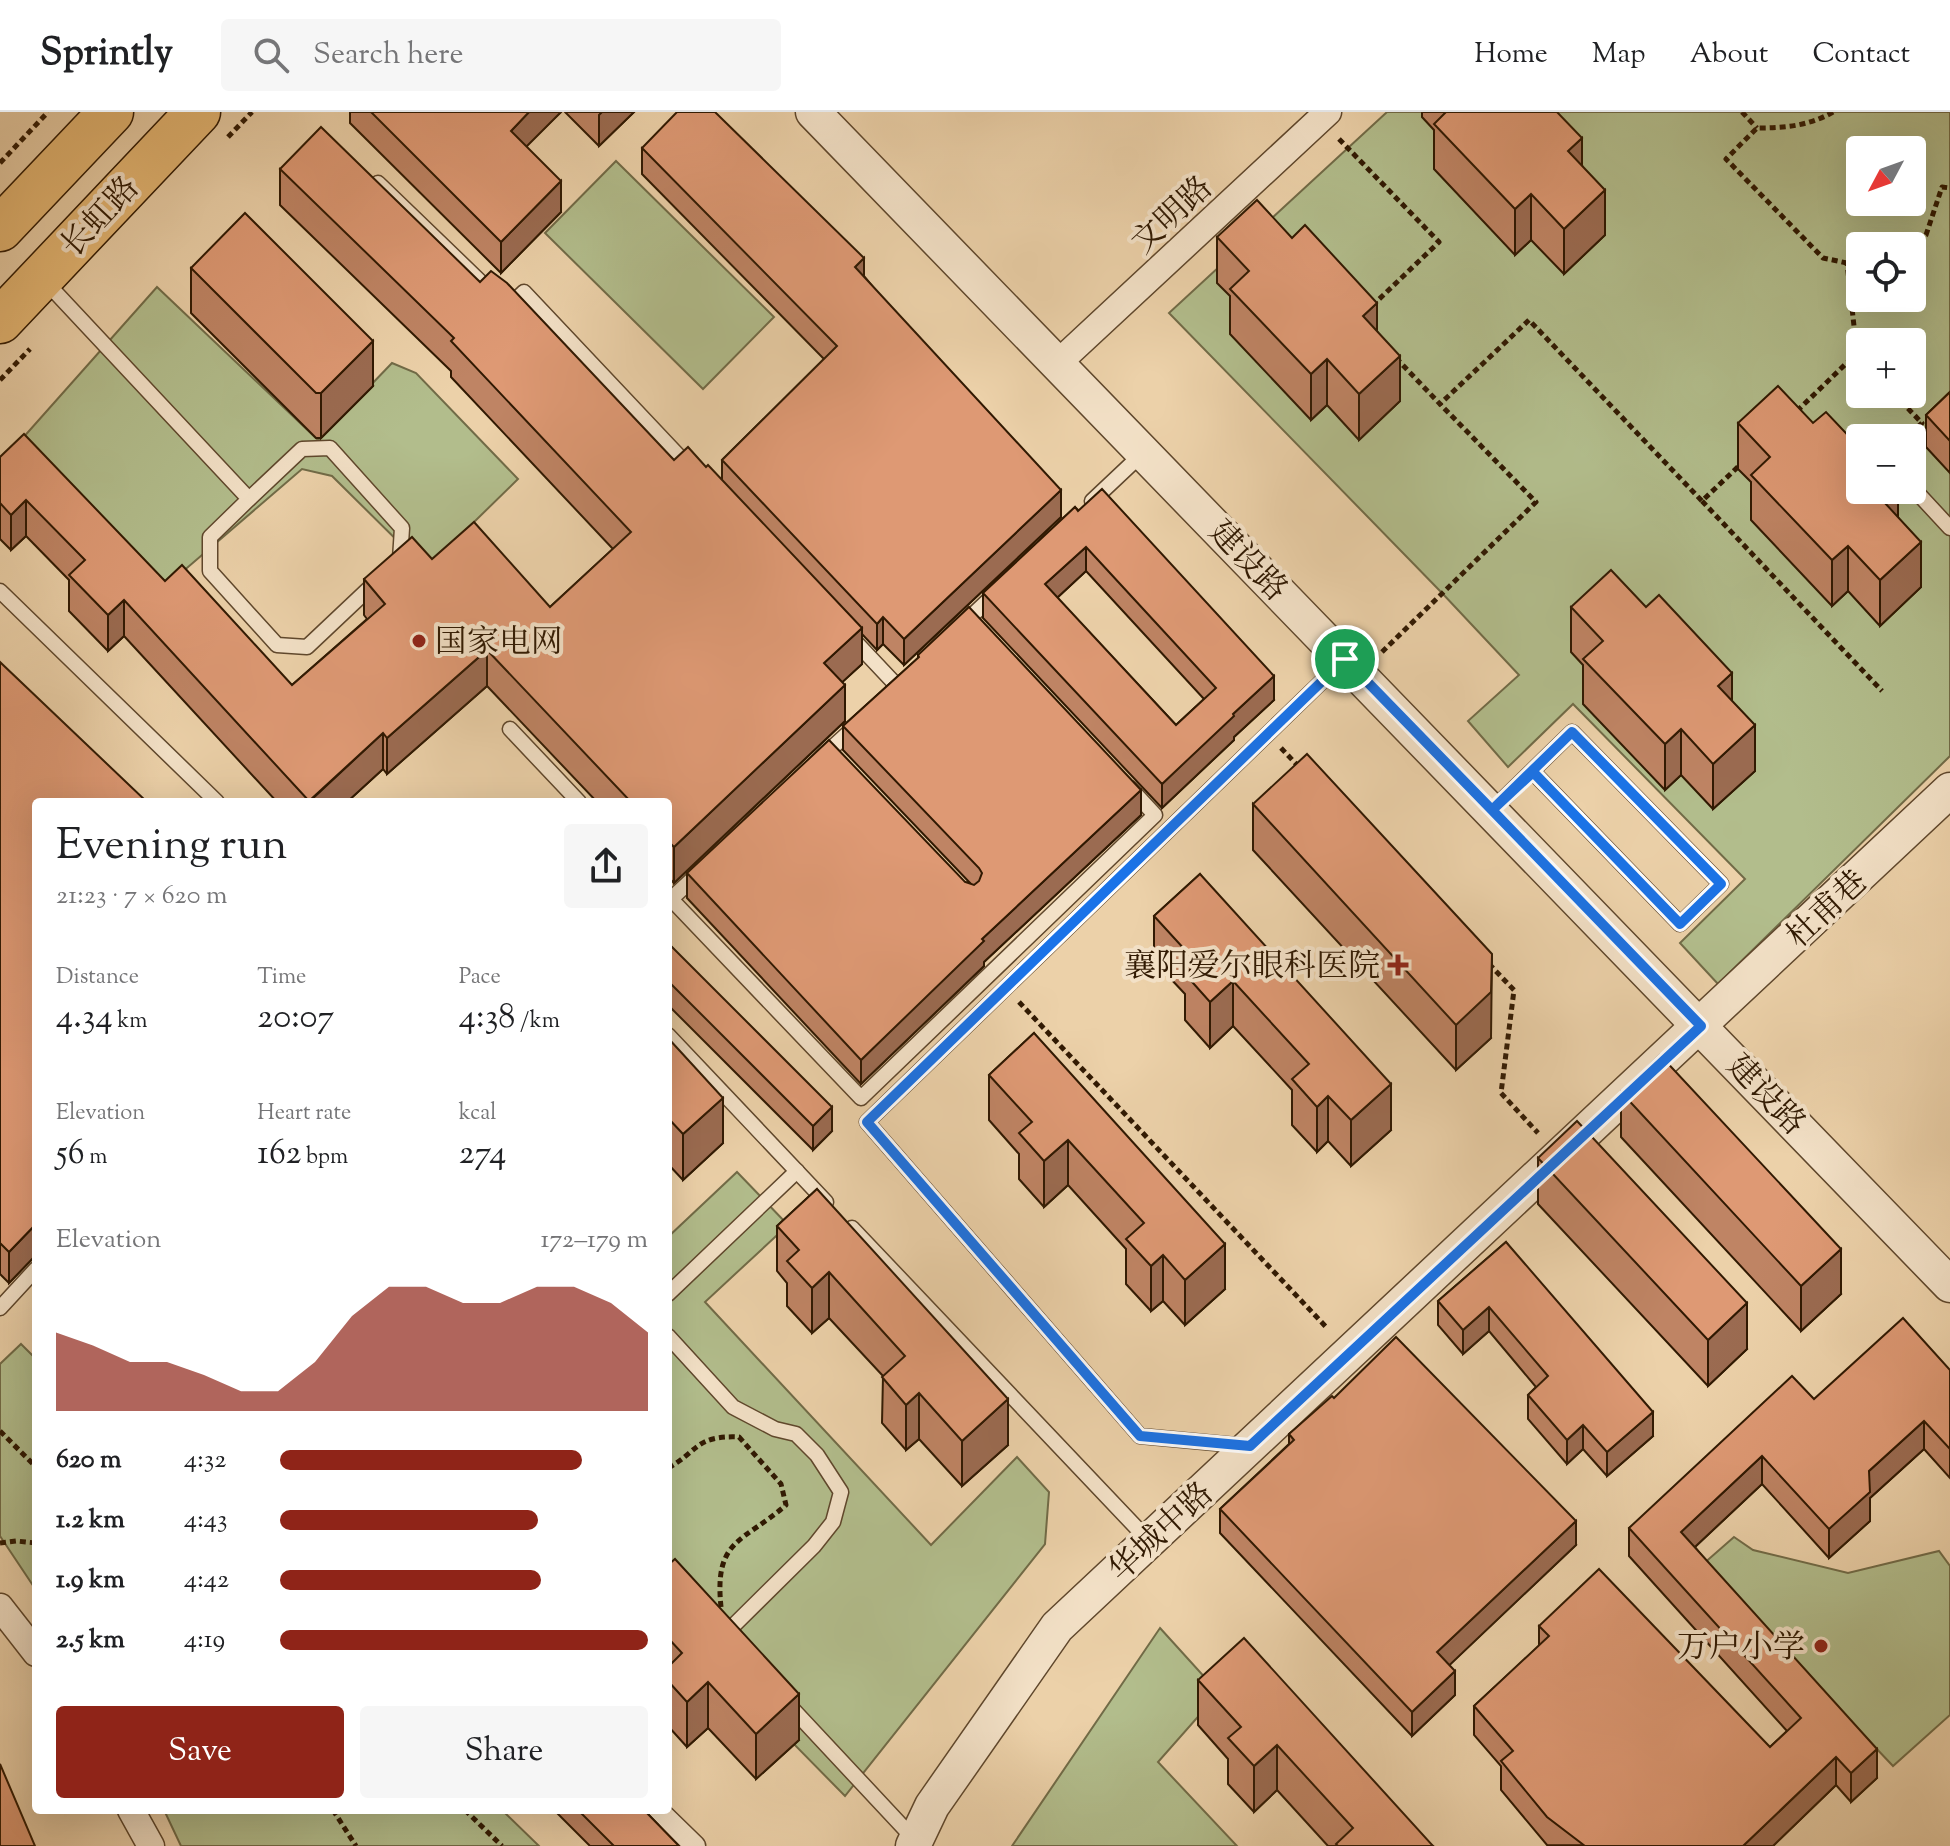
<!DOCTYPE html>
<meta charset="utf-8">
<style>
body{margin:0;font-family:"Sorts Mill Goudy","Noto Serif SC",serif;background:#f6f6f6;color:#202124;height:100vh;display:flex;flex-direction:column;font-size:30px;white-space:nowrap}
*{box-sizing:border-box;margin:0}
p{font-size:26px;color:#757577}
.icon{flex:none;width:44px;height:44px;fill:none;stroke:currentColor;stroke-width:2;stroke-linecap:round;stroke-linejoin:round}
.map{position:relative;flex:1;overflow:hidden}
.drawer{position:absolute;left:32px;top:686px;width:640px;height:1016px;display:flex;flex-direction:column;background:#fff;border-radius:8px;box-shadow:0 8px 32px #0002}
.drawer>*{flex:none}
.needle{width:52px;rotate:229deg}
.tools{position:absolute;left:1846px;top:24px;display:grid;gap:16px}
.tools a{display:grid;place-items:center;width:80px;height:80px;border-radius:8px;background:#fff;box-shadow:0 8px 32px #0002;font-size:40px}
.pin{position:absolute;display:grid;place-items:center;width:68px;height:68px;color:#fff;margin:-34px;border:4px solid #fff;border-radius:50%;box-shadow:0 2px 8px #0007}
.round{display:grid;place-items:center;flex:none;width:84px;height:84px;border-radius:8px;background:#f6f6f6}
.headline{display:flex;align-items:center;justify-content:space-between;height:136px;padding:0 24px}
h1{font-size:44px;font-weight:600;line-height:60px}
.figures{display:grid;grid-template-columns:repeat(3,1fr);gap:12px;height:136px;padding:8px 24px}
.figures div{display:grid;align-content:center}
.figures b{font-size:34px;font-weight:600}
.figures small{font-size:22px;font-weight:400}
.figures p{font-size:22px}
.chart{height:224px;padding:16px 24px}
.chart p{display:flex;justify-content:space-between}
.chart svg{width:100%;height:144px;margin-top:8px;fill:#8f2418;opacity:.7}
.button{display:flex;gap:16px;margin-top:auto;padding:16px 24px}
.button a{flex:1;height:92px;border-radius:8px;background:#8f2418;color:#fff;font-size:32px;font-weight:600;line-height:92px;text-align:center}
.button a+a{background:#f6f6f6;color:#202124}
ul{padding:0 24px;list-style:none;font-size:26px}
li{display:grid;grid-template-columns:128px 96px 1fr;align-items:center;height:60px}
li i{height:20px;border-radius:10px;background:#8f2418}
header{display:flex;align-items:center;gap:48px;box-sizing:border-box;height:112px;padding:0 40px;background:#fff;border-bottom:2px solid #e0e0e0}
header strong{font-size:38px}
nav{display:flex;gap:44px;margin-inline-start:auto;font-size:28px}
.search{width:560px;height:72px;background:#f6f6f6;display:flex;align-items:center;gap:20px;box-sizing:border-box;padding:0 28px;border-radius:8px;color:#757577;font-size:30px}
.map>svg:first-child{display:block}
</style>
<header>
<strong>Sprintly</strong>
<div class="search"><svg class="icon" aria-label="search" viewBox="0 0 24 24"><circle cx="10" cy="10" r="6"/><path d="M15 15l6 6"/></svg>Search here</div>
<nav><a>Home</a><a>Map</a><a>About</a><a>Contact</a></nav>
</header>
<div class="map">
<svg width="1950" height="1734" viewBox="0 0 1950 1734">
<rect width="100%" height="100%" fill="#ecd1a9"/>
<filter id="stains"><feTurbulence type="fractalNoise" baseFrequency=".0025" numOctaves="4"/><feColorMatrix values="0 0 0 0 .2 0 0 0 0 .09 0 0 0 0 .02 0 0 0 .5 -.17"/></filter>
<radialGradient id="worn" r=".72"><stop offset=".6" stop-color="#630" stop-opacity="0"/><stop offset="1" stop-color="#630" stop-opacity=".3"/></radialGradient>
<g fill="#b2bd8c" stroke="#716b47" stroke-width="2" fill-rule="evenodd">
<path d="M1387,0H1950V644L1718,872L1680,831L1745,767L1573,592L1508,655L1468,609L1519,563L1442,481L1169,201ZM1860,38H1912V90H1860ZM1860,134H1912V186H1860ZM1860,230H1912V282H1860ZM1860,326H1912V378H1860Z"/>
<polygon points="616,49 774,205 703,277 545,121"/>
<polygon points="157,175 318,328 392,251 416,261 518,367 426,457 332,364 302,357 166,474 21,328"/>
<polygon points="737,1060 788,1113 705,1190 931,1433 1017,1345 1049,1380 1045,1432 845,1684 668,1504 668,1125"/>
<polygon points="21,1232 36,1247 36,1478 0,1424 0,1252"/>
<polygon points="1734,1425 1753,1438 1848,1461 1939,1439 1950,1454 1950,1603 1893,1654 1702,1453"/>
<polygon points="1160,1516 1219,1581 1158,1650 1237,1734 1012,1734"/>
<polygon points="164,1698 502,1698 539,1734 181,1734"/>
</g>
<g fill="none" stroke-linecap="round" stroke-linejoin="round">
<defs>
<g id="service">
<polyline points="378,71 492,181"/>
<polyline points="44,168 249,387 210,425 210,459 277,533 307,535 378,468"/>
<polyline points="507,196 524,180 691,357"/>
<polyline points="1912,375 1950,416"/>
<polyline points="249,387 302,337 330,336 402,416 400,447 396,451"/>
<polyline points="1092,389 1144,340"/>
<polyline points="0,479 217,690"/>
<polyline points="962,513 996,481"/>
<polyline points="849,523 898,575"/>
<polyline points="510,617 579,690"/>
<polyline points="822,645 857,613"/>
<polyline points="1492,698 1572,620 1721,772 1680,812 1533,660"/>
<polyline points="699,761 671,787 861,986 1155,703 1130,676"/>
<polyline points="668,923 826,1090"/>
<polyline points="852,1116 1149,1429"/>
<polyline points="668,1182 797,1059"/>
<polyline points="0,1196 36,1157"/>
<polyline points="668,1224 733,1295 775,1317 796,1322 817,1343 841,1380 833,1410 814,1434 724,1523"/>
<polyline points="1246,1334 1140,1324 867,1010 1345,547"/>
<polyline points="787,1591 915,1728"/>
</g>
<polyline id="pedestrian" points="658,1698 695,1734"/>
<g id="minor">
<polyline points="1058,251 1328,0"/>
<polyline points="0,1495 36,1541"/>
<polyline points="131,1698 151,1734"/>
</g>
<g id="tertiary">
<polyline points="813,0 1950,1173"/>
<polyline points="913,1734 932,1694 1057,1515 1950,678"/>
</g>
<g id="trunk">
<polyline points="0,117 111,0"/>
<polyline points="0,209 198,0"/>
</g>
</defs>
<use href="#service" stroke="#5f472c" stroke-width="17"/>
<use href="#pedestrian" stroke="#5f472c" stroke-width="23"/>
<use href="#minor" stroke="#5f472c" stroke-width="29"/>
<use href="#tertiary" stroke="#5f472c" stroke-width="37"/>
<use href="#trunk" stroke="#301902" stroke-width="47"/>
<g stroke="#301902" stroke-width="5" stroke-dasharray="6 4" stroke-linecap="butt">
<polyline points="1742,0 1757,16"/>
<path d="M1833,0C1809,14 1784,16 1757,16L1726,47L1823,146L1847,151"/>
<polyline points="228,25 252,0"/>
<polyline points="1339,27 1439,130 1373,193"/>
<polyline points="0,51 48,0"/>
<polyline points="1909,134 1926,123 1942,75 1950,76"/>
<polyline points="1860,149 1847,151 1857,241 1860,245"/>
<polyline points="1396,246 1440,292 1529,208 1702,389 1743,350"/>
<polyline points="0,268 30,237"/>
<polyline points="1894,282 1922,311 1906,326"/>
<polyline points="1797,299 1857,241"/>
<polyline points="1702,389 1882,579"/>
<polyline points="1382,540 1536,390 1440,292"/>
<polyline points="1281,636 1299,655"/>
<polyline points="1489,852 1514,878 1501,981 1538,1021"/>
<polyline points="1019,890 1328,1217"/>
<polyline points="0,1319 36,1355"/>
<path d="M668,1356C698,1340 695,1323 739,1325L781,1372L786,1393C742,1431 714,1427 721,1495"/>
<polyline points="0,1431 16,1429 36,1431"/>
<polyline points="333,1698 356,1734"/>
<polyline points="465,1698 502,1734"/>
</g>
<use href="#service" stroke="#f3e1c7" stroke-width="14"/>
<use href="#pedestrian" stroke="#f3e1c7" stroke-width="20"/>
<use href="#minor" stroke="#f3e1c7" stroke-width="26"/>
<use href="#tertiary" stroke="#f3e1c7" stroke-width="34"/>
<use href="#trunk" stroke="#e6b874" stroke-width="44"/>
</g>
<g fill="#bf8464" stroke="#301902" stroke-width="2" fill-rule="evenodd">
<polygon points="350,0 561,0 526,34 561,100 501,161 350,11"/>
<polygon points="565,0 634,0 599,34"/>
<polygon points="1422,0 1557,0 1582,53 1605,123 1564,162 1531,128 1515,143 1434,57 1434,18 1422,5"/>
<polygon points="642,36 864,164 1061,405 904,553 883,532 877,538 862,522 862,552 842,570 845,609 674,771 668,765 668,690 597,690 487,574 387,662 383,657 347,690 277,690 124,524 108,539 69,499 69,468 26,424 11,438 0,427 0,345 165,469 292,573 367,507 364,503 364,467 432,447 550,495 613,437 451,265 451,259 280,93 280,57 480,170 674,348 706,355 722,368 722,348 824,247 642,62"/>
<polygon points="1217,125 1377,219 1400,289 1359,328 1327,293 1311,308 1230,222 1230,184 1217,171"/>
<polygon points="191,156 373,274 321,326 316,326 191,201"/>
<polygon points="1950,280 1950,361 1926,335 1926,303"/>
<polygon points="1738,311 1898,405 1921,475 1880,514 1848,479 1832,494 1751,408 1751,370 1738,357"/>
<path d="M1075,395L1274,588L1234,625V628L1162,696L983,506V481ZM1086,459L1204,587L1176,613L1057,486Z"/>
<polygon points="1571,495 1732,589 1755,659 1713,697 1681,663 1665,678 1583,592 1583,553 1571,540"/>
<polygon points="918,543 1141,703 984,850 984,854 861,972 687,786 687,761 965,770 971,772 843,638 843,614 918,546"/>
<polygon points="0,550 36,690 36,1143 9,1171 0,1162"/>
<polygon points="1253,692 1491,926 1456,958 1253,738"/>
<polygon points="1200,762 1391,1018 1351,1054 1328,1029 1317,1040 1292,1013 1292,978 1233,914 1210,936 1185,908 1185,882 1154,849 1154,804"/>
<polygon points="668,831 832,1019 813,1038 668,893"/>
<polygon points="1034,921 1225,1177 1185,1213 1163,1189 1151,1199 1126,1172 1126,1137 1068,1073 1044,1095 1019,1067 1019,1042 989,1008 989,963"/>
<polygon points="668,926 723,1031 683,1068 668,1052"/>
<polygon points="1621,980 1841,1182 1801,1219 1621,1025"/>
<polygon points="1538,1046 1747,1237 1708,1274 1538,1092"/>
<polygon points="817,1077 1008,1333 962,1374 919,1327 906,1338 882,1311 883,1264 829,1206 812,1221 787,1194 787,1171 777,1159 777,1114"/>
<polygon points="1506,1130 1653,1324 1607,1364 1583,1337 1567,1352 1528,1307 1528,1283 1536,1275 1489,1219 1463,1242 1438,1213 1438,1189"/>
<polygon points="1950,1258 1950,1366 1924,1337 1870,1386 1870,1409 1829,1446 1762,1372 1695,1435 1877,1666 1851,1690 1836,1673 1773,1734 1547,1733 1501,1678 1501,1654 1474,1623 1474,1594 1539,1534 1539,1514 1770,1635 1787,1619 1629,1444 1629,1416 1814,1287"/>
<polygon points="1334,1286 1576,1433 1449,1553 1455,1583 1412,1624 1220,1421 1220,1397 1289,1332 1289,1322"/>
<polygon points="668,1453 799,1628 756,1667 708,1616 687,1635 668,1614"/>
<polygon points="1198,1568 1433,1734 1328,1734 1277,1678 1254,1700 1228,1672 1228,1647 1198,1613"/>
<polygon points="554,1698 644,1698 679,1734 590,1734"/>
</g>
<g fill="#9b6b51" stroke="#301902" stroke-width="2">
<polygon points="529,0 561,0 511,50 511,19"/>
<polygon points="602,0 634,0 599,34 599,3"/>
<polygon points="1582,26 1582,72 1568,39"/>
<polygon points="561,69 561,100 501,161 501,130"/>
<polygon points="1605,78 1605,123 1564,162 1564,117"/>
<polygon points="1531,82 1531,128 1515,143 1515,97"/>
<polygon points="864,146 864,172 855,155"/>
<polygon points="1377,191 1377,237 1363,204"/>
<polygon points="373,229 373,274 321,326 321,281"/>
<polygon points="1400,244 1400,289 1359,328 1359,282"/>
<polygon points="1327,247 1327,293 1311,308 1311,262"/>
<polygon points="1061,378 1061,405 904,553 904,527"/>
<polygon points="1898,378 1898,423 1884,390"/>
<polygon points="26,388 26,424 11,438 11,403"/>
<polygon points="1921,430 1921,475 1880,514 1880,468"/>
<polygon points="1848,434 1848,479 1832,494 1832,448"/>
<polygon points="1086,435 1086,459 1045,497 1045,472"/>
<polygon points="124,488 124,524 108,539 108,503"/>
<polygon points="883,505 883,532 877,538 877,512"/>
<polygon points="862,516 862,552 824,587 824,551"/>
<polygon points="487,538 487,574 387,662 387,626"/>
<polygon points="1732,561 1732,606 1718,574"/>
<polygon points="1274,564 1274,588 1234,625 1234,628 1162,696 1162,672 1233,602"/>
<polygon points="845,573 845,609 674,771 674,735"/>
<polygon points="1755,613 1755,659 1713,697 1713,652"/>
<polygon points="1681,617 1681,663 1665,678 1665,632"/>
<polygon points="383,621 383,657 347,690 309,690"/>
<polygon points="1141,678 1141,703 984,850 984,854 861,972 861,948 982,827"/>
<polygon points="1492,842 1491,926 1456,958 1456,913"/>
<polygon points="1233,869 1233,914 1210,936 1210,890"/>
<polygon points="1391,972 1391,1018 1351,1054 1351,1008"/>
<polygon points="1328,984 1328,1029 1317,1040 1317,995"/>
<polygon points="723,986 723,1031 683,1068 683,1022"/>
<polygon points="832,995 832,1019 813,1038 813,1014"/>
<polygon points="1068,1028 1068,1073 1044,1095 1044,1049"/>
<polygon points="36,1112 36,1143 9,1171 9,1140"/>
<polygon points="1225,1132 1225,1177 1185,1213 1185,1168"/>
<polygon points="1841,1137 1841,1182 1801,1219 1801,1174"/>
<polygon points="1163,1143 1163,1189 1151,1199 1151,1154"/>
<polygon points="829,1160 829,1206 812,1221 812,1176"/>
<polygon points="1747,1191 1747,1237 1708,1274 1708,1228"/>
<polygon points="1489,1195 1489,1219 1463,1242 1463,1218"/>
<polygon points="919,1281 919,1327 906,1338 906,1293"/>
<polygon points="1008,1287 1008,1333 962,1374 962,1329"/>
<polygon points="1653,1300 1653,1324 1607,1364 1607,1340"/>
<polygon points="1924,1309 1924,1337 1870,1386 1870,1409 1829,1446 1829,1417 1869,1359"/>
<polygon points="1583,1313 1583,1337 1567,1352 1567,1328"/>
<polygon points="1762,1344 1762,1372 1681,1448 1681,1420"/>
<polygon points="1576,1409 1576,1433 1437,1565 1437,1540"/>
<polygon points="1455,1559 1455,1583 1412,1624 1412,1600"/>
<polygon points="708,1570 708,1616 687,1635 687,1590"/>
<polygon points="799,1582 799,1628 756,1667 756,1622"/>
<polygon points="1277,1633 1277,1678 1254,1700 1254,1654"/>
<polygon points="1877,1637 1877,1666 1851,1690 1851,1661"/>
<polygon points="1836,1645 1836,1673 1773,1734 1743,1734"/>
</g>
<g fill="#de9974" stroke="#301902" stroke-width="2" fill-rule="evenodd">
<polygon points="371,0 529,0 511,19 561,69 501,130"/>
<polygon points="677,0 715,0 864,146 855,155 1061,378 904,527 883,505 877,512 722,348 837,234 642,36"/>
<polygon points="1446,0 1557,0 1582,26 1568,39 1605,78 1564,117 1531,82 1515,97 1434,12"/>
<polygon points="321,15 480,170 491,159 507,171 674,348 688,335 706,355 708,353 862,516 824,551 845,573 674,735 668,729 668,690 631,690 487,538 387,626 383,621 309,689 124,488 108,503 69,463 85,448 26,388 11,403 0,391 0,345 24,322 165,469 182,453 292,573 385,492 364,467 412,425 432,447 474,410 550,495 631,420 451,229 454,226 280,57"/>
<polygon points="1257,88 1292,126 1305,113 1377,191 1363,204 1400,244 1359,282 1327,247 1311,262 1230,177 1249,159 1217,125"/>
<polygon points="245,101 373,229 321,281 316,281 191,156"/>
<polygon points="1778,274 1813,311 1826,300 1860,336 1860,378 1898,378 1884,390 1921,430 1880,468 1848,434 1832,448 1751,363 1770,345 1738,311"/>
<polygon points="1950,280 1950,329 1926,303"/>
<path d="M1102,377L1274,564L1233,602L1234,604L1162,672L983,481L1075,395L1078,399ZM1086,435L1216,576L1176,613L1045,472Z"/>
<polygon points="1611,458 1646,495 1659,483 1732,561 1718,574 1755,613 1713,652 1681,617 1665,632 1583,547 1603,529 1571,495"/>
<polygon points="969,495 1141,678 982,827 984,829 861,948 687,761 829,628 965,770 974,773 979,769 982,761 979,756 843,614 919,545 918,543"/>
<polygon points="0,550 147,690 36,690 36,1112 9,1140 0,1131"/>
<polygon points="1307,642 1492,842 1491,880 1456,913 1253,692"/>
<polygon points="1200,762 1391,972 1351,1008 1328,984 1317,995 1292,967 1309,952 1233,869 1210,890 1185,862 1197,851 1154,804"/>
<polygon points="668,831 832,995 813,1014 668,869"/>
<polygon points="1034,921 1225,1132 1185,1168 1163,1143 1151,1154 1126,1127 1144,1111 1068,1028 1044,1049 1019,1021 1032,1010 989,963"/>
<polygon points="668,926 723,986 683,1022 668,1006"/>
<polygon points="1660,943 1841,1137 1801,1174 1621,980"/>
<polygon points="1577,1009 1747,1191 1708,1228 1538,1046"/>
<polygon points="817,1077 1008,1287 962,1329 919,1281 906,1293 882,1265 905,1244 829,1160 812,1176 787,1149 799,1138 777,1114"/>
<polygon points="1506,1130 1653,1300 1607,1340 1583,1313 1567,1328 1528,1283 1548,1264 1489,1195 1463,1218 1438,1189"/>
<polygon points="1903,1206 1950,1258 1950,1337 1924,1309 1869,1359 1870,1380 1829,1417 1762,1344 1681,1420 1877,1637 1851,1661 1836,1645 1743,1734 1585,1734 1547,1705 1501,1649 1513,1639 1474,1594 1549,1524 1539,1514 1599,1457 1770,1635 1801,1606 1629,1416 1792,1264 1814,1287"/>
<polygon points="1396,1225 1576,1409 1437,1540 1455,1559 1412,1600 1220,1397 1294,1328 1289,1322 1332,1284 1334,1286"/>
<polygon points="675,1447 799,1582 756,1622 708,1570 687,1590 668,1569 668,1555 682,1541 668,1526 668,1453"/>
<polygon points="1244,1526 1433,1734 1338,1734 1336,1732 1353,1716 1277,1633 1254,1654 1228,1626 1241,1615 1198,1568"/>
<polygon points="0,1652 35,1734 0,1734"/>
<polygon points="578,1698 644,1698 679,1734 614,1734"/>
</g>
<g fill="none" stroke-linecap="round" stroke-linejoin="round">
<defs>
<polyline id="route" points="1345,547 867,1010 1140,1324 1250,1334 1701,914 1492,698 1533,660 1680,812 1721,772 1572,620 1492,698 1345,547"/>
</defs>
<use href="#route" stroke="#fff" stroke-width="16"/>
<use href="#route" stroke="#1a73e8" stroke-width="10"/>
</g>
<g fill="#8f2418" stroke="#f3e1c7" stroke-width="3">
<circle cx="419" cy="529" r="8"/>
<path d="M1394 841h8v8h8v8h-8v8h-8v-8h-8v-8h8z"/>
<circle cx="1821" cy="1534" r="8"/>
</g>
<g text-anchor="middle" stroke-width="8" stroke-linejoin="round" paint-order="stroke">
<g font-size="32" fill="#301902" stroke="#f3e1c7">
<text transform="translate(1171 102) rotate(-43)" y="11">文明路</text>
<text transform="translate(99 104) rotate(-47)" y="11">长虹路</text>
<text transform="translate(1249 448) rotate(46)" y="11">建设路</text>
<text transform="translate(1826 796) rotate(-43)" y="11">杜甫巷</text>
<text transform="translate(1767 982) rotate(46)" y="11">建设路</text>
<text transform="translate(1160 1419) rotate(-43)" y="11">华城中路</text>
</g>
<g font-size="32" fill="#301902" stroke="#f3e1c7" text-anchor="end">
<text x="435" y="540" text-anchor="start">国家电网</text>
<text x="1380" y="864">襄阳爱尔眼科医院</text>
<text x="1805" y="1545">万户小学</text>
</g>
</g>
<rect width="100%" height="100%" filter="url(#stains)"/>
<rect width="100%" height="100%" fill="url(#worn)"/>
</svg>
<div class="tools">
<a><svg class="needle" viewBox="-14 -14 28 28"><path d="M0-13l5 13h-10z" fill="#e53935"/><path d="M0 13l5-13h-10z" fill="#757577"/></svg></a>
<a><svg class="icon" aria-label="locate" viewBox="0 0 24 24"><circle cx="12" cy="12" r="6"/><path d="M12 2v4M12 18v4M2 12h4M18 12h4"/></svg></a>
<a>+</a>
<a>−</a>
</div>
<div class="pin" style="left:1345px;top:547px;background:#1e9e55"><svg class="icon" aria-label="arrive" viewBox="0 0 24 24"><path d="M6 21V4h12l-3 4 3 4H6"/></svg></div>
<section class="drawer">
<div class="headline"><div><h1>Evening run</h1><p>21:23 · 7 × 620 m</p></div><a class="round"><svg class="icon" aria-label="share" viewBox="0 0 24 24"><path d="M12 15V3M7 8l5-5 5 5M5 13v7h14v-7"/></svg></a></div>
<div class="figures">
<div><p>Distance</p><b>4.34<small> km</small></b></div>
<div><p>Time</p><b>20:07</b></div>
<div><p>Pace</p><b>4:38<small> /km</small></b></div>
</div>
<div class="figures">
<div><p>Elevation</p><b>56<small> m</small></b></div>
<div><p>Heart rate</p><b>162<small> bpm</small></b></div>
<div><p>kcal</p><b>274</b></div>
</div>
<div class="chart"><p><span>Elevation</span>172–179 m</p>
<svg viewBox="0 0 160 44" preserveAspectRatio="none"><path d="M0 44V20L10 24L20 29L30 29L40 33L50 38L60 38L70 29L80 15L90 6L100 6L110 11L120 11L130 6L140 6L150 11L160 20V44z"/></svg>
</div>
<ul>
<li><b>620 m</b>4:32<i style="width:82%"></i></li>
<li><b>1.2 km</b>4:43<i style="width:70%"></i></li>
<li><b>1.9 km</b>4:42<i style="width:71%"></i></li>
<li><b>2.5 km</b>4:19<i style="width:100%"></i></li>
</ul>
<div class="button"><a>Save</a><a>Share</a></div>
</section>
</div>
